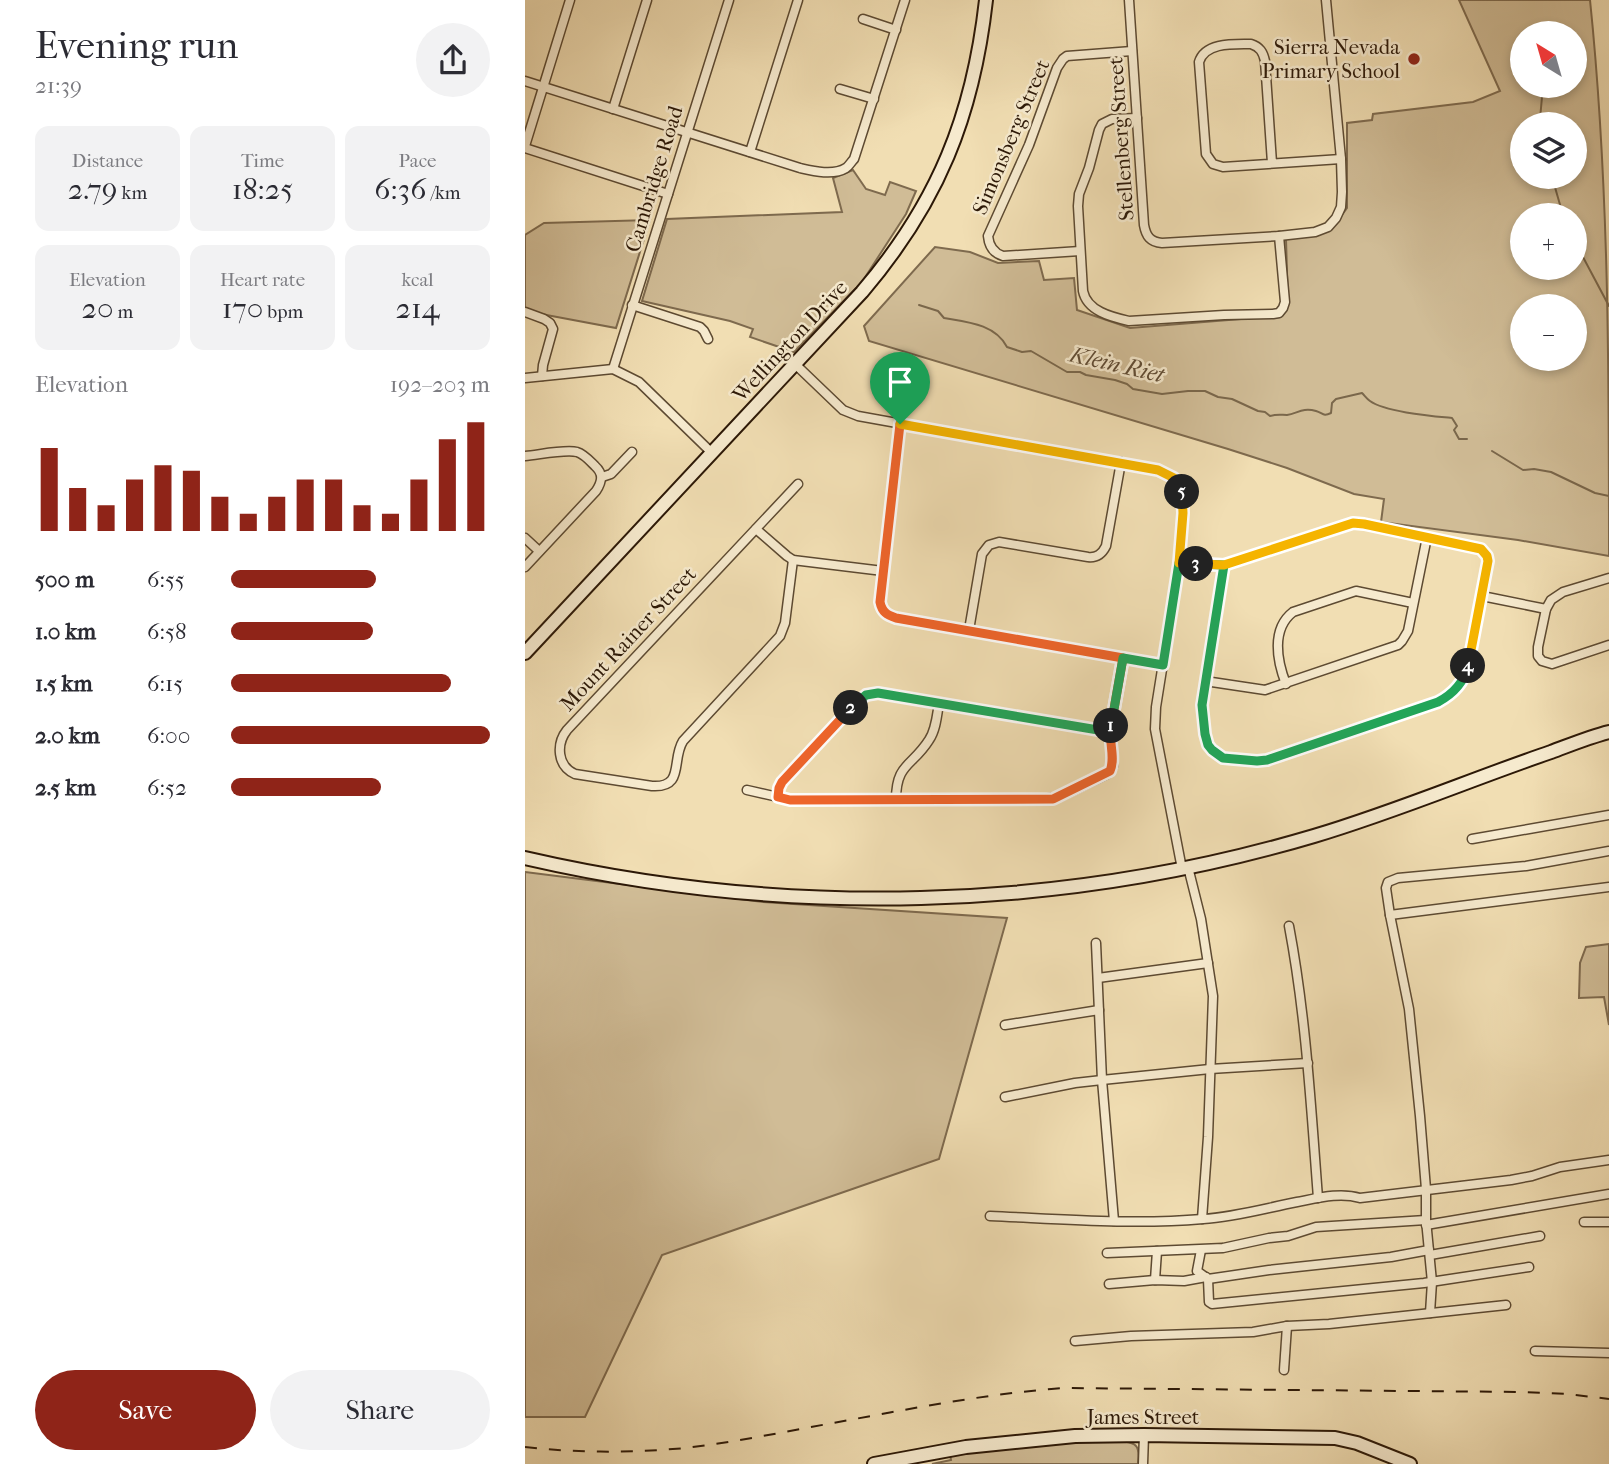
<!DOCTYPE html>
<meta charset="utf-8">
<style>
body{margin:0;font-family:"IM FELL French Canon",serif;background:#f2f2f3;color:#2b2b33;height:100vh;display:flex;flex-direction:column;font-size:26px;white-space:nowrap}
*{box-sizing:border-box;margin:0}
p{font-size:23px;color:#7c7c81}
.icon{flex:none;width:38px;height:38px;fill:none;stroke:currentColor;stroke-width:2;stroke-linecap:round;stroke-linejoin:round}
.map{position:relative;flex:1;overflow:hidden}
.drawer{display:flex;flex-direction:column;background:#fff;width:525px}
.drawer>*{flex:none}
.needle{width:46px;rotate:323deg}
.fabs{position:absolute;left:985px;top:21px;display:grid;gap:14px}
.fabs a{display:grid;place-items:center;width:77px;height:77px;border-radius:50%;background:#fff;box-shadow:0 4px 10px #0003;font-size:35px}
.pin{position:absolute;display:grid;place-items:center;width:60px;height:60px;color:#fff;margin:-72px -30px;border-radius:50% 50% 50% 0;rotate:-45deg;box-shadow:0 0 7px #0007}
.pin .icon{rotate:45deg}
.km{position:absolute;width:35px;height:35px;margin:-18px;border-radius:50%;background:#222;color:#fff;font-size:19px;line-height:35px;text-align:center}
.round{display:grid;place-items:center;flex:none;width:74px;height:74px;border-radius:37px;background:#f2f2f3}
.headline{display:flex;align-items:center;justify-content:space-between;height:119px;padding:0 35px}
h1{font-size:38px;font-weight:600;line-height:52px}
.metrics{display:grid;grid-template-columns:repeat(3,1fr);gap:10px;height:119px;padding:7px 35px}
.metrics div{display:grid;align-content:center;border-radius:14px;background:#f2f2f3;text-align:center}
.metrics b{font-size:30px;font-weight:600}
.metrics small{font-size:19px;font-weight:400}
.metrics p{font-size:19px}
.chart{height:196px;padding:14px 35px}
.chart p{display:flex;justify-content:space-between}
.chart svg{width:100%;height:126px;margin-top:7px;stroke:#8f2418;stroke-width:6}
.cta{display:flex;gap:14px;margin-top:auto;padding:14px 35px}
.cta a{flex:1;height:80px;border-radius:42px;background:#8f2418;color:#fff;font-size:28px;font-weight:600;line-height:80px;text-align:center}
.cta a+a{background:#f2f2f3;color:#2b2b33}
ul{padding:0 35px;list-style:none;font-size:23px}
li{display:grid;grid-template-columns:112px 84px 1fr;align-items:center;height:52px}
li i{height:18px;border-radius:9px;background:#8f2418}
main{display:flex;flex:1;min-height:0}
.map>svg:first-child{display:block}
</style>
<main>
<section class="drawer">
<div class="headline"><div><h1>Evening run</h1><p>21:39</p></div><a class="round"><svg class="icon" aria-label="share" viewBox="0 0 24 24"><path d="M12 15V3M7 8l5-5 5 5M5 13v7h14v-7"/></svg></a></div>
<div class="metrics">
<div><p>Distance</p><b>2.79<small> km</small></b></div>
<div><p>Time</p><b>18:25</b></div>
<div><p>Pace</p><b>6:36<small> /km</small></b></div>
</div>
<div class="metrics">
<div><p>Elevation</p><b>20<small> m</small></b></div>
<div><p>Heart rate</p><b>170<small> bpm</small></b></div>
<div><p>kcal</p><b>214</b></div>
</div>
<div class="chart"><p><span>Elevation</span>192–203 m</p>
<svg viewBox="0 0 160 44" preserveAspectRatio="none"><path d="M5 44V15M15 44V29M25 44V35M35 44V26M45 44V21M55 44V23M65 44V32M75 44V38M85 44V32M95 44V26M105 44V26M115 44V35M125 44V38M135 44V26M145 44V12M155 44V6"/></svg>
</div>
<ul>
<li><b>500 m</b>6:55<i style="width:56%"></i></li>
<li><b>1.0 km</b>6:58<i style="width:55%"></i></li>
<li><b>1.5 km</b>6:15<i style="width:85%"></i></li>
<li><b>2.0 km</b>6:00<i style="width:100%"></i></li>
<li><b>2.5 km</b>6:52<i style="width:58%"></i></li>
</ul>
<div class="cta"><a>Save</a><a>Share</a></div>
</section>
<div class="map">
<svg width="1084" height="1464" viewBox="0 0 1084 1464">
<rect width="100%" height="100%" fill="#f1deb3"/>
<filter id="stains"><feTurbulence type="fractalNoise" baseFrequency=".00286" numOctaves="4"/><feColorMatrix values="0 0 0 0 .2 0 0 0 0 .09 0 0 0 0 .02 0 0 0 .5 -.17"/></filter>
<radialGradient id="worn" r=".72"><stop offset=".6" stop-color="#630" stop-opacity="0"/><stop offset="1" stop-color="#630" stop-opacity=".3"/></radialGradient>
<g fill="#d0bc96" stroke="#7e6a4e" stroke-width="2" fill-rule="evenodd">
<path d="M934,0H1065C1084,184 1084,370 1084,556L993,540L856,522L859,499L829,494L762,468L703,449L344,341L339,326L410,247L445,252L473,263L514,261L519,280L549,278L552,310L605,328L754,316L763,306L761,239L806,230L822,208V123L847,120L848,114L948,102L975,91ZM998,33H1050V86H998ZM998,124H1050V177H998ZM998,215H1050V268H998ZM998,306H1050V359H998Z"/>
<polygon points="328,170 341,189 360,195 365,182 391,191 381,214 337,282 269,352 225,337 228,329 205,321 117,301 142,219 317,212 308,178"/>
<polygon points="125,220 91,328 0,311 0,235 19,223"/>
<polygon points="0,872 238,902 482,918 414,1159 137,1255 60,1417 0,1417"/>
<polygon points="1084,944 1084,1025 1079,997 1054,998 1055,963 1061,947"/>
<path d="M576,1440C584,1440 606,1440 611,1446C615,1450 613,1459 613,1464H407L426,1460L425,1454L466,1448Z"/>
</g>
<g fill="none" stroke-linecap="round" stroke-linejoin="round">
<g stroke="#7a674b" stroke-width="2">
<polyline points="1016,124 1015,119 1018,86"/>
<polyline points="1027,177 1038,215"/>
<polyline points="1050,242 1084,306"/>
<path d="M394,305L413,311L419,318C442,322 470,324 482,347L497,352L506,351L542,372H555L561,375L590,380L602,384L608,389L637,394L663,391H680L693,397L707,399L733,411L740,412L745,416C752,414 756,415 762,415C772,414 777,407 791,411C798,413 798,417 806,413L807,403L811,399L837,393C840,396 842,399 845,401C860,412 907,416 927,418L932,426L929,430L934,439H942"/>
<polyline points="967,451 998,470 1009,469 1026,472 1070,493 1084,496"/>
</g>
<defs>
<g id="street">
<path d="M604,0L619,225C621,236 625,242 637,243L754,236L790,232L803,227L811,218L816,207L817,192L816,159L801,0"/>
<polyline points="338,19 371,30"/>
<path d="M0,81L275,168C288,171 308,176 321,168C324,166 326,162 329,159L380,0"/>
<polyline points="315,89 349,99"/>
<polyline points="88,109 122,0"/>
<path d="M612,118L587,119L577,124L574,130L564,168L554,194L553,206L558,291C562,311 586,317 604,321L699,315L748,314L754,313L758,308L760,302L754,236"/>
<polyline points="0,146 45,0"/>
<polyline points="0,148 143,194"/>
<polyline points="225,152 273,0"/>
<path d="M747,163L740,61C738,52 735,47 726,44C709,44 680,42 674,62L681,154L688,164L698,167L816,159"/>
<path d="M555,251L478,256C468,253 464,246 463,236L504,145L532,68L538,59L542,56L607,51"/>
<polyline points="107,305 175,327 179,331 183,339"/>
<polyline points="0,312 19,319 25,323 28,329 18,365 17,376"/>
<path d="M270,364L318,410L333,416L633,470C647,476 656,484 658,500L654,563L631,707L630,729L657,869"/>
<polyline points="88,369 204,0"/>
<polyline points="0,378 88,369 114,382 187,453"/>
<path d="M375,424L355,602C357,612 362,615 371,618L638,665"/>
<path d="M0,456C13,455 40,449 52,452C59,454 65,461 70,466C79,474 77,482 71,491L0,567"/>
<polyline points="77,477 86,474 107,452"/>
<polyline points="231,529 262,556 268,560 358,571"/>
<polyline points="0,538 14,551"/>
<path d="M268,560L260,623L255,636L158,741C146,760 160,788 127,786L50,774C32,766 31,744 42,730L273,484"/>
<path d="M654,563L699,565L677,705L680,734L683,745L687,750L698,758L732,761L742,760L913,702C927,695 935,685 941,671L963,561L962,556L955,549L839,524L828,523L699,565"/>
<polyline points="1084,578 1038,592 1026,600 1021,609 1013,647 1013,656 1017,661 1027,664 1084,645"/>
<polyline points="957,596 1021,609"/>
<path d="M444,630L457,554L464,545L474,542L563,557C572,558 577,554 581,546L596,462"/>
<polyline points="680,681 740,690 873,645 877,641 883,631 902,537"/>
<path d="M761,684C752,661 746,629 768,612L831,591L888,603"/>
<polyline points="585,732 353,693 341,695 335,699 263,776 254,788 253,797 265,800 518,799 534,797 582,774 588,766 585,732 598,658"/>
<polyline points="222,790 253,797"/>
<path d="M371,800C371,763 387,767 404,740C411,730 412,715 414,703"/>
<polyline points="947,839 1084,815"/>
<polyline points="663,867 676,919 688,996 683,1137 677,1219"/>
<polyline points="865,915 1084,887"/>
<path d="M764,926C781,1016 786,1107 793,1198"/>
<polyline points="571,943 577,1080 589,1221"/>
<polyline points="573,978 683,963"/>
<polyline points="480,1025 574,1010"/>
<polyline points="480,1097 550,1083 577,1080 685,1069 783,1063"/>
<path d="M465,1216C535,1219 607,1225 678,1219C710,1217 741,1208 772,1202C793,1198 815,1192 835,1198L986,1180L1007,1176L1035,1167L1084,1160"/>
<polyline points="1059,1222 1084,1222"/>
<polyline points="901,1225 1084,1194"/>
<polyline points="676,1250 672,1271 683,1279 684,1302 687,1304 899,1283 1004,1267"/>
<polyline points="582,1253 698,1248 744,1238 763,1236 791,1227 901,1220"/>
<polyline points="905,1255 1015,1236"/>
<polyline points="683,1279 744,1270 866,1257 904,1250"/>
<polyline points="630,1280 632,1251"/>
<polyline points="584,1284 630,1280 659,1281 681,1277"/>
<polyline points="905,1313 907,1282 901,1220 901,1189 895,1116 884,1009 865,915 861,888 863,882 873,878 1001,866 1084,851"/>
<polyline points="550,1341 606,1336 728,1332 762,1326 804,1324 981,1305"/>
<polyline points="1010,1351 1084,1353"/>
<polyline points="759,1370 762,1326"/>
<polyline points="618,1464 619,1435"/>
</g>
<g id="secondary">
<path d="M0,653L337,292C413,203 448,116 461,0"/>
<path d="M0,858C260,918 533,912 789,836C870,812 947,779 1026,752C1045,745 1064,737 1084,732"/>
<polyline points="349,1464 441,1447 550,1436 619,1435 810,1438 832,1443 885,1464"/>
</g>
</defs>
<use href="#street" stroke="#5d4a32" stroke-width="11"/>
<use href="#secondary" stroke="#2c1807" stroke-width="16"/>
<use href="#street" stroke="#f6eace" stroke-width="8"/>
<use href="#secondary" stroke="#f6eace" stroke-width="12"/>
<path stroke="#2c1807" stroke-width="2" stroke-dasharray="12 12" stroke-linecap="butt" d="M0,1447C53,1453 107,1453 160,1448C202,1443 244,1435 286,1427C370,1412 454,1394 539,1388L1000,1392L1043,1394L1084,1399"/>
</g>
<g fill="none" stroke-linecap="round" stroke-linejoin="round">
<defs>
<path id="split-1" d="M375,424L355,602C357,612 362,615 371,618L598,658L586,726"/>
<path id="split-2" d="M326,708L257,782L254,788L253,797L265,800L528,799L585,771C591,757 583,741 586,726"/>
<polyline id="split-3" points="326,708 341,695 353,693 585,732 598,658 638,665 654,563 671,564"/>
<path id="split-4" d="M671,564L699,565L677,705L680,734L683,745L687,750L698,758L732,761L742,760L913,702C928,694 939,682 943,666"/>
<polyline id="split-5" points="657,492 658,513 654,563 699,565 828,523 839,524 956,549 962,556 963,561 943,666"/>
<polyline id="split-6" points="375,424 633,470 649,478 657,492"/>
</defs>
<use href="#split-1" stroke="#fff" stroke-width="14"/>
<use href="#split-2" stroke="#fff" stroke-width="14"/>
<use href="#split-3" stroke="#fff" stroke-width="14"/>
<use href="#split-4" stroke="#fff" stroke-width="14"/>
<use href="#split-5" stroke="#fff" stroke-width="14"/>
<use href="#split-6" stroke="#fff" stroke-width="14"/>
<use href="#split-1" stroke="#f0652b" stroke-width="9"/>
<use href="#split-2" stroke="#f0652b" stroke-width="9"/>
<use href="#split-3" stroke="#22a559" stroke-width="9"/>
<use href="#split-4" stroke="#22a559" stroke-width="9"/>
<use href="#split-5" stroke="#f5b400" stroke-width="9"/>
<use href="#split-6" stroke="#f5b400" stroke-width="9"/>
</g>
<circle fill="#8f2418" stroke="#f6eace" stroke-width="2.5" cx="889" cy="59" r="7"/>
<g text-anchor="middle" stroke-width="5" stroke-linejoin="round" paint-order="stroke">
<g font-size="21" fill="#2c1807" stroke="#f6eace" text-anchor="end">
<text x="875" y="54">Sierra Nevada<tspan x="875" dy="24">Primary School</tspan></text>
</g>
<g font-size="21" fill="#2c1807" stroke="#f6eace">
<text transform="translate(486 137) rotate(-67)" y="7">Simonsberg Street</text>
<text transform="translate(596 139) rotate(-94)" y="7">Stellenberg Street</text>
<text transform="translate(129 179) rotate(-73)" y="7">Cambridge Road</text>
<text transform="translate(265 341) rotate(-47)" y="7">Wellington Drive</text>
<text transform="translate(103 639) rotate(-47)" y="7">Mount Rainer Street</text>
<text x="618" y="1424">James Street</text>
</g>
<g font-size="23" font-style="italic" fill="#604c35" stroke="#f6eace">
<text transform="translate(592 364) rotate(13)" y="8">Klein Riet</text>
</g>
</g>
<rect width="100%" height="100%" filter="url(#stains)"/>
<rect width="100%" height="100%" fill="url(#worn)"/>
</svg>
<div class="fabs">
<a><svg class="needle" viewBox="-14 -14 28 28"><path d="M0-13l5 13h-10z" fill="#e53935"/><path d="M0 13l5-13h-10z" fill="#7c7c81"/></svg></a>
<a><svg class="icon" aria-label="layers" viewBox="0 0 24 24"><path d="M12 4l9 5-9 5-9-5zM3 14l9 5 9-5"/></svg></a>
<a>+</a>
<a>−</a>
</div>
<div class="pin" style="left:375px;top:424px;background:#1e9e55"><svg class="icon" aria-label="arrive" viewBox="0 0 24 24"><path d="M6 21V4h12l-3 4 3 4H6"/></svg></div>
<b class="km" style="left:586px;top:726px">1</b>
<b class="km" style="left:326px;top:708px">2</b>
<b class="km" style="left:671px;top:564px">3</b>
<b class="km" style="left:943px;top:666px">4</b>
<b class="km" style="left:657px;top:492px">5</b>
</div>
</main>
